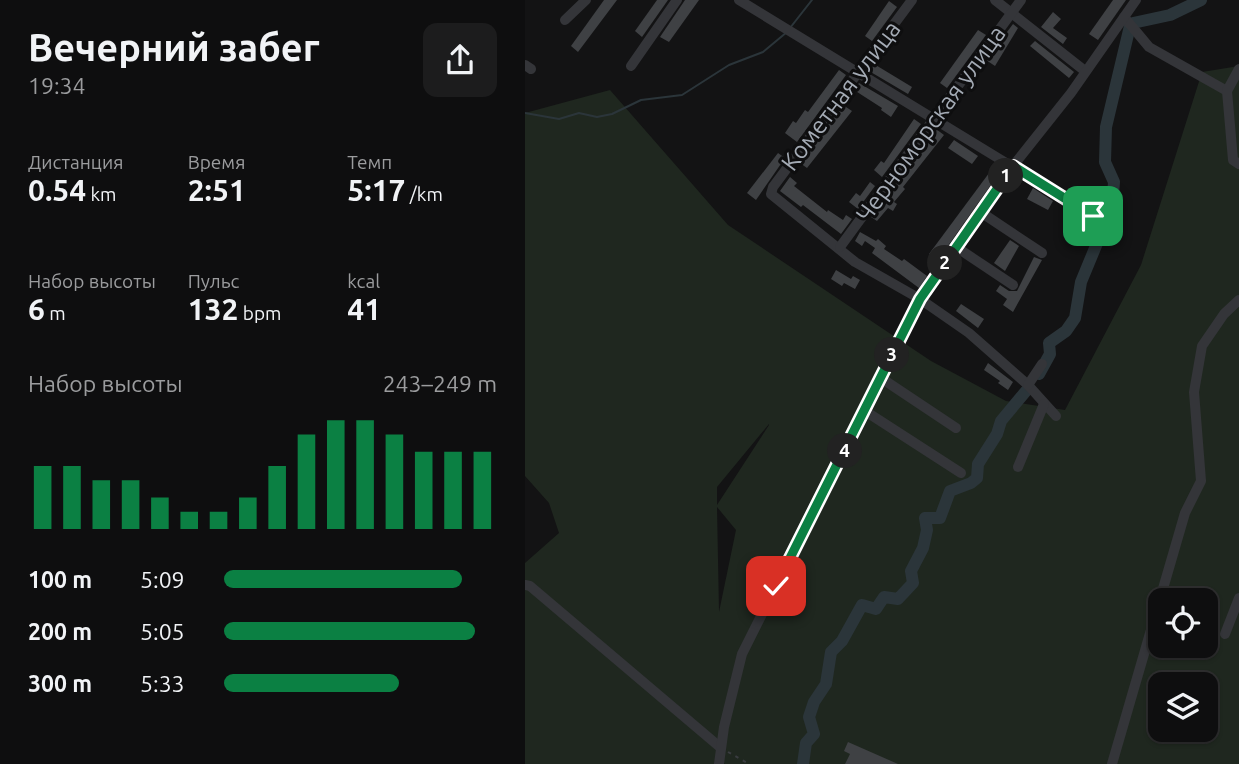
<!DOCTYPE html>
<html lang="ru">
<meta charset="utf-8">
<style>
body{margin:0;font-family:Ubuntu,sans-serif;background:#1c1c1d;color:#f1f3f6;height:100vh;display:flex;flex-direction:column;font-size:26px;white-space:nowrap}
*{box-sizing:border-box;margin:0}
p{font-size:23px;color:#9b9c9e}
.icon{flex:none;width:38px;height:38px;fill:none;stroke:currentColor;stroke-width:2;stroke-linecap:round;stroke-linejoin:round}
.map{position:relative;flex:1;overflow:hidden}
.panel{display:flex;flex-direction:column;background:#0e0e0f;width:525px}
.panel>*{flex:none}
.tools{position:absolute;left:623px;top:588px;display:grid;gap:14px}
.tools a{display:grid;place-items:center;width:70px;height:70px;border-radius:14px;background:#0e0e0f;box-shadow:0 2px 5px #0004,0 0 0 2px #2e2e2f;font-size:35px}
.pin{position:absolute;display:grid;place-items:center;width:60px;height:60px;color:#fff;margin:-30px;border-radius:14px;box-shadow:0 4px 10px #0006}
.km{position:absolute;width:35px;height:35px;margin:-18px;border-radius:50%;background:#222;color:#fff;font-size:19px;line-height:35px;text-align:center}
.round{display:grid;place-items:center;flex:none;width:74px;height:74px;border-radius:14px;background:#1c1c1d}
.summary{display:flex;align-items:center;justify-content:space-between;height:119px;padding:0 28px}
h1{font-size:38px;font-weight:700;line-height:52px}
.metrics{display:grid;grid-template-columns:repeat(3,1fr);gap:10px;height:119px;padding:7px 28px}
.metrics div{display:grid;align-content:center}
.metrics b{font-size:30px;font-weight:700}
.metrics small{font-size:19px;font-weight:400}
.metrics p{font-size:19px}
.chart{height:196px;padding:14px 28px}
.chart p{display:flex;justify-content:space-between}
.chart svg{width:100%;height:126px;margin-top:7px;stroke:#0b8043;stroke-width:6}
ul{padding:0 28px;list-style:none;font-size:23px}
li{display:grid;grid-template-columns:112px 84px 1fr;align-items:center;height:52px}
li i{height:18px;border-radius:9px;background:#0b8043}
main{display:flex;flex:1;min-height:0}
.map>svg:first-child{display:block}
</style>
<main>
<section class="panel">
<div class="summary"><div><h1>Вечерний забег</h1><p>19:34</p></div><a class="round"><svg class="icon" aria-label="share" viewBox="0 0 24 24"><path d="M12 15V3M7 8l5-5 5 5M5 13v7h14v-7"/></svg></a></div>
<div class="metrics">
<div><p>Дистанция</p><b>0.54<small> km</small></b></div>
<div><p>Время</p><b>2:51</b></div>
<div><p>Темп</p><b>5:17<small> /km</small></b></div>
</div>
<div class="metrics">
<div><p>Набор высоты</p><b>6<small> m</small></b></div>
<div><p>Пульс</p><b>132<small> bpm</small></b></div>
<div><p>kcal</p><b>41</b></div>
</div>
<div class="chart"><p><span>Набор высоты</span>243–249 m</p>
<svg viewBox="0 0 160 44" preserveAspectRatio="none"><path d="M5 44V22M15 44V22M25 44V27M35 44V27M45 44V33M55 44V38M65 44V38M75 44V33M85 44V22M95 44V11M105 44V6M115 44V6M125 44V11M135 44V17M145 44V17M155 44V17"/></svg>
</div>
<ul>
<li><b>100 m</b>5:09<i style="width:87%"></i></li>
<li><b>200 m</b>5:05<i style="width:92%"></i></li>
<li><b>300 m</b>5:33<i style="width:64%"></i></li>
</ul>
</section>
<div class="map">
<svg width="714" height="764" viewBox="0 0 714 764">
<rect width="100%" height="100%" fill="#131314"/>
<path fill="#1f271f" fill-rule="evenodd" d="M714,66V764H200L196,761L189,764H0V563L34,533L24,503L0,476V113L85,90L203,225L406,361L481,401L540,410L616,265L677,72ZM244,424V425L192,505V487ZM192,507L211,530L194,612V611ZM635,600H681V646H635ZM635,684H681V730H635Z"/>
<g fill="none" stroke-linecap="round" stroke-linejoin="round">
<g stroke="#2b353a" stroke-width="2">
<polyline points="265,28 287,0"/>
<polyline points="0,113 34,119 54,113 72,117 87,114 116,100 157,95 204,65 238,52 262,32"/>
</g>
<g stroke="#2b353a" stroke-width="12">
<polyline points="608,23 645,15 676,0"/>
<polyline points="514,374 525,354 524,343 541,331 550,318 556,282 587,207 589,182 580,162 581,127 605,26"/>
<polyline points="278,764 281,743 289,734 284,717 289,702 301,684 306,652 317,641 337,605 351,609 359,597 373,599 388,583 386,571 398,548 402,530 400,518 415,518 425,491 446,483 452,478 453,464 472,434 476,421 501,391"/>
</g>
</g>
<g fill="#3f4144">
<polygon points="79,0 92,0 53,52 46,46"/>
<polygon points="132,0 143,0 117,37 110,31"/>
<polygon points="174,0 144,42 135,37 160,0"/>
<polygon points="588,0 601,0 573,40 564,34"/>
<polygon points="364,1 372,7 347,41 340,36"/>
<polygon points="528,12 536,19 528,28 542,38 538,44 516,27"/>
<polygon points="488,24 493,28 470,66 461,60"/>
<polygon points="453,30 461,35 422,88 415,83"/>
<polygon points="510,41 549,72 544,78 505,46"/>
<polygon points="349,64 387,87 383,94 344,71"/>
<polygon points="314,70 321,75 272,142 260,133 268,121 271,123 280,110 283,112"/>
<polygon points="334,83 373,106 366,117 356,110 357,108 329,90"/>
<polygon points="318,105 327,111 282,168 275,163"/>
<polygon points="389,119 396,124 357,177 349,170 356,161 359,163"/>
<polygon points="411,129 419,135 378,187 380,189 369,202 372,204 368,211 363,208 352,221 346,217"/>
<polygon points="429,140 453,156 447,164 423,148"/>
<polygon points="253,153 260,158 231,200 222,193"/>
<polygon points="470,165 477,169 413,260 404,254"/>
<polygon points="265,177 272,183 269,186 302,212 303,210 318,220 321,215 327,219 316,234 278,205 276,207 255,191"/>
<polygon points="345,182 350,186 333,209 324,202 331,193 335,196"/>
<polygon points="508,188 528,201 523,210 502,199"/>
<polygon points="335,232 351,241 353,239 361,246 359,249 377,261 379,259 402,276 394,288 347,253 350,248 340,241 337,246 330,241"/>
<polygon points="485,240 494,246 480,271 469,263"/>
<polygon points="509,257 517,260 488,312 478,305 482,299 471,291 475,285 484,291 492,291"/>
<polygon points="311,270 326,279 328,276 335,280 330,289 319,283 317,286 306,279"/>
<polygon points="436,304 459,319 453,328 431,311"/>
<polygon points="463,363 488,382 483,390 473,383 475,381 459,370"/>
<polygon points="323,742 373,764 320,764 325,754 319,751"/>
</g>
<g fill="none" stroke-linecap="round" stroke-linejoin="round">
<polyline stroke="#3a3c40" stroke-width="2" stroke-dasharray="3.5 5" stroke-linecap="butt" points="203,752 224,764"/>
<g stroke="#343539" stroke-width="10">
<polyline points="214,0 568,216"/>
<polyline points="387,0 248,187 246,194 330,262 395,299 444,333 503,385 531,416"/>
<polyline points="470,0 560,71"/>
<polyline points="599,17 624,47 702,91"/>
<polyline points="40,20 61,0"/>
<polyline points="0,65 6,69"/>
<polyline points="106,66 152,0"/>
<polyline points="714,69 702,91 708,160 714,164"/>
<polyline points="457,213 517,253"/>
<polyline points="315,247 496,0"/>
<polyline points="431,247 488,285"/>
<polyline points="356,378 431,428"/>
<polyline points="503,385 517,364"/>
<polyline points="340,411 436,473"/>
<polyline points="493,467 519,404"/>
<polyline points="0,585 5,586 196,748"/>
<polyline points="700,634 714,598"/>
<polyline points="194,764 199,727 217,654 395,299 488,166 546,93 611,0"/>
<polyline points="587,764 660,513 676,481 669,392 677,346 699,314 714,300"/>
</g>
</g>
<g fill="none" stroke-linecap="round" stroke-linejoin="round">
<defs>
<polyline id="route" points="251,586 395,299 488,166 568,216"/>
</defs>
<use href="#route" stroke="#fff" stroke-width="14"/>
<use href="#route" stroke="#0b8043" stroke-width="9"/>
</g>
<g text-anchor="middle" stroke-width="6" stroke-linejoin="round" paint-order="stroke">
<g font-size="24" fill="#a4abb5" stroke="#0e0e0f">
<text transform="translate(316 96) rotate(-53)" y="8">Кометная улица</text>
<text transform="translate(406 124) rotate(-54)" y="8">Черноморская улица</text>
</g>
</g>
</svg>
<div class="tools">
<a><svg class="icon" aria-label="locate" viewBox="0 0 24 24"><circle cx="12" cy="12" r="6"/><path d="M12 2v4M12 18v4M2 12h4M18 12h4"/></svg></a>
<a><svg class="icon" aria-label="layers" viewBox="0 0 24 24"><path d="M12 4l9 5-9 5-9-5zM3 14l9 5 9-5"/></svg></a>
</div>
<div class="pin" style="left:568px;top:216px;background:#1e9e55"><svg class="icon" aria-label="arrive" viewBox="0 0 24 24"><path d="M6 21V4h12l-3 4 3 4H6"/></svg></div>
<div class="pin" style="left:251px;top:586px;background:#d93025"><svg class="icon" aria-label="check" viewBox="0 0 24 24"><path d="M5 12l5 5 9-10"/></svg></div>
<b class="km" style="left:481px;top:176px">1</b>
<b class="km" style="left:420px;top:263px">2</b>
<b class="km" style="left:367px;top:355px">3</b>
<b class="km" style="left:320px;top:451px">4</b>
</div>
</main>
